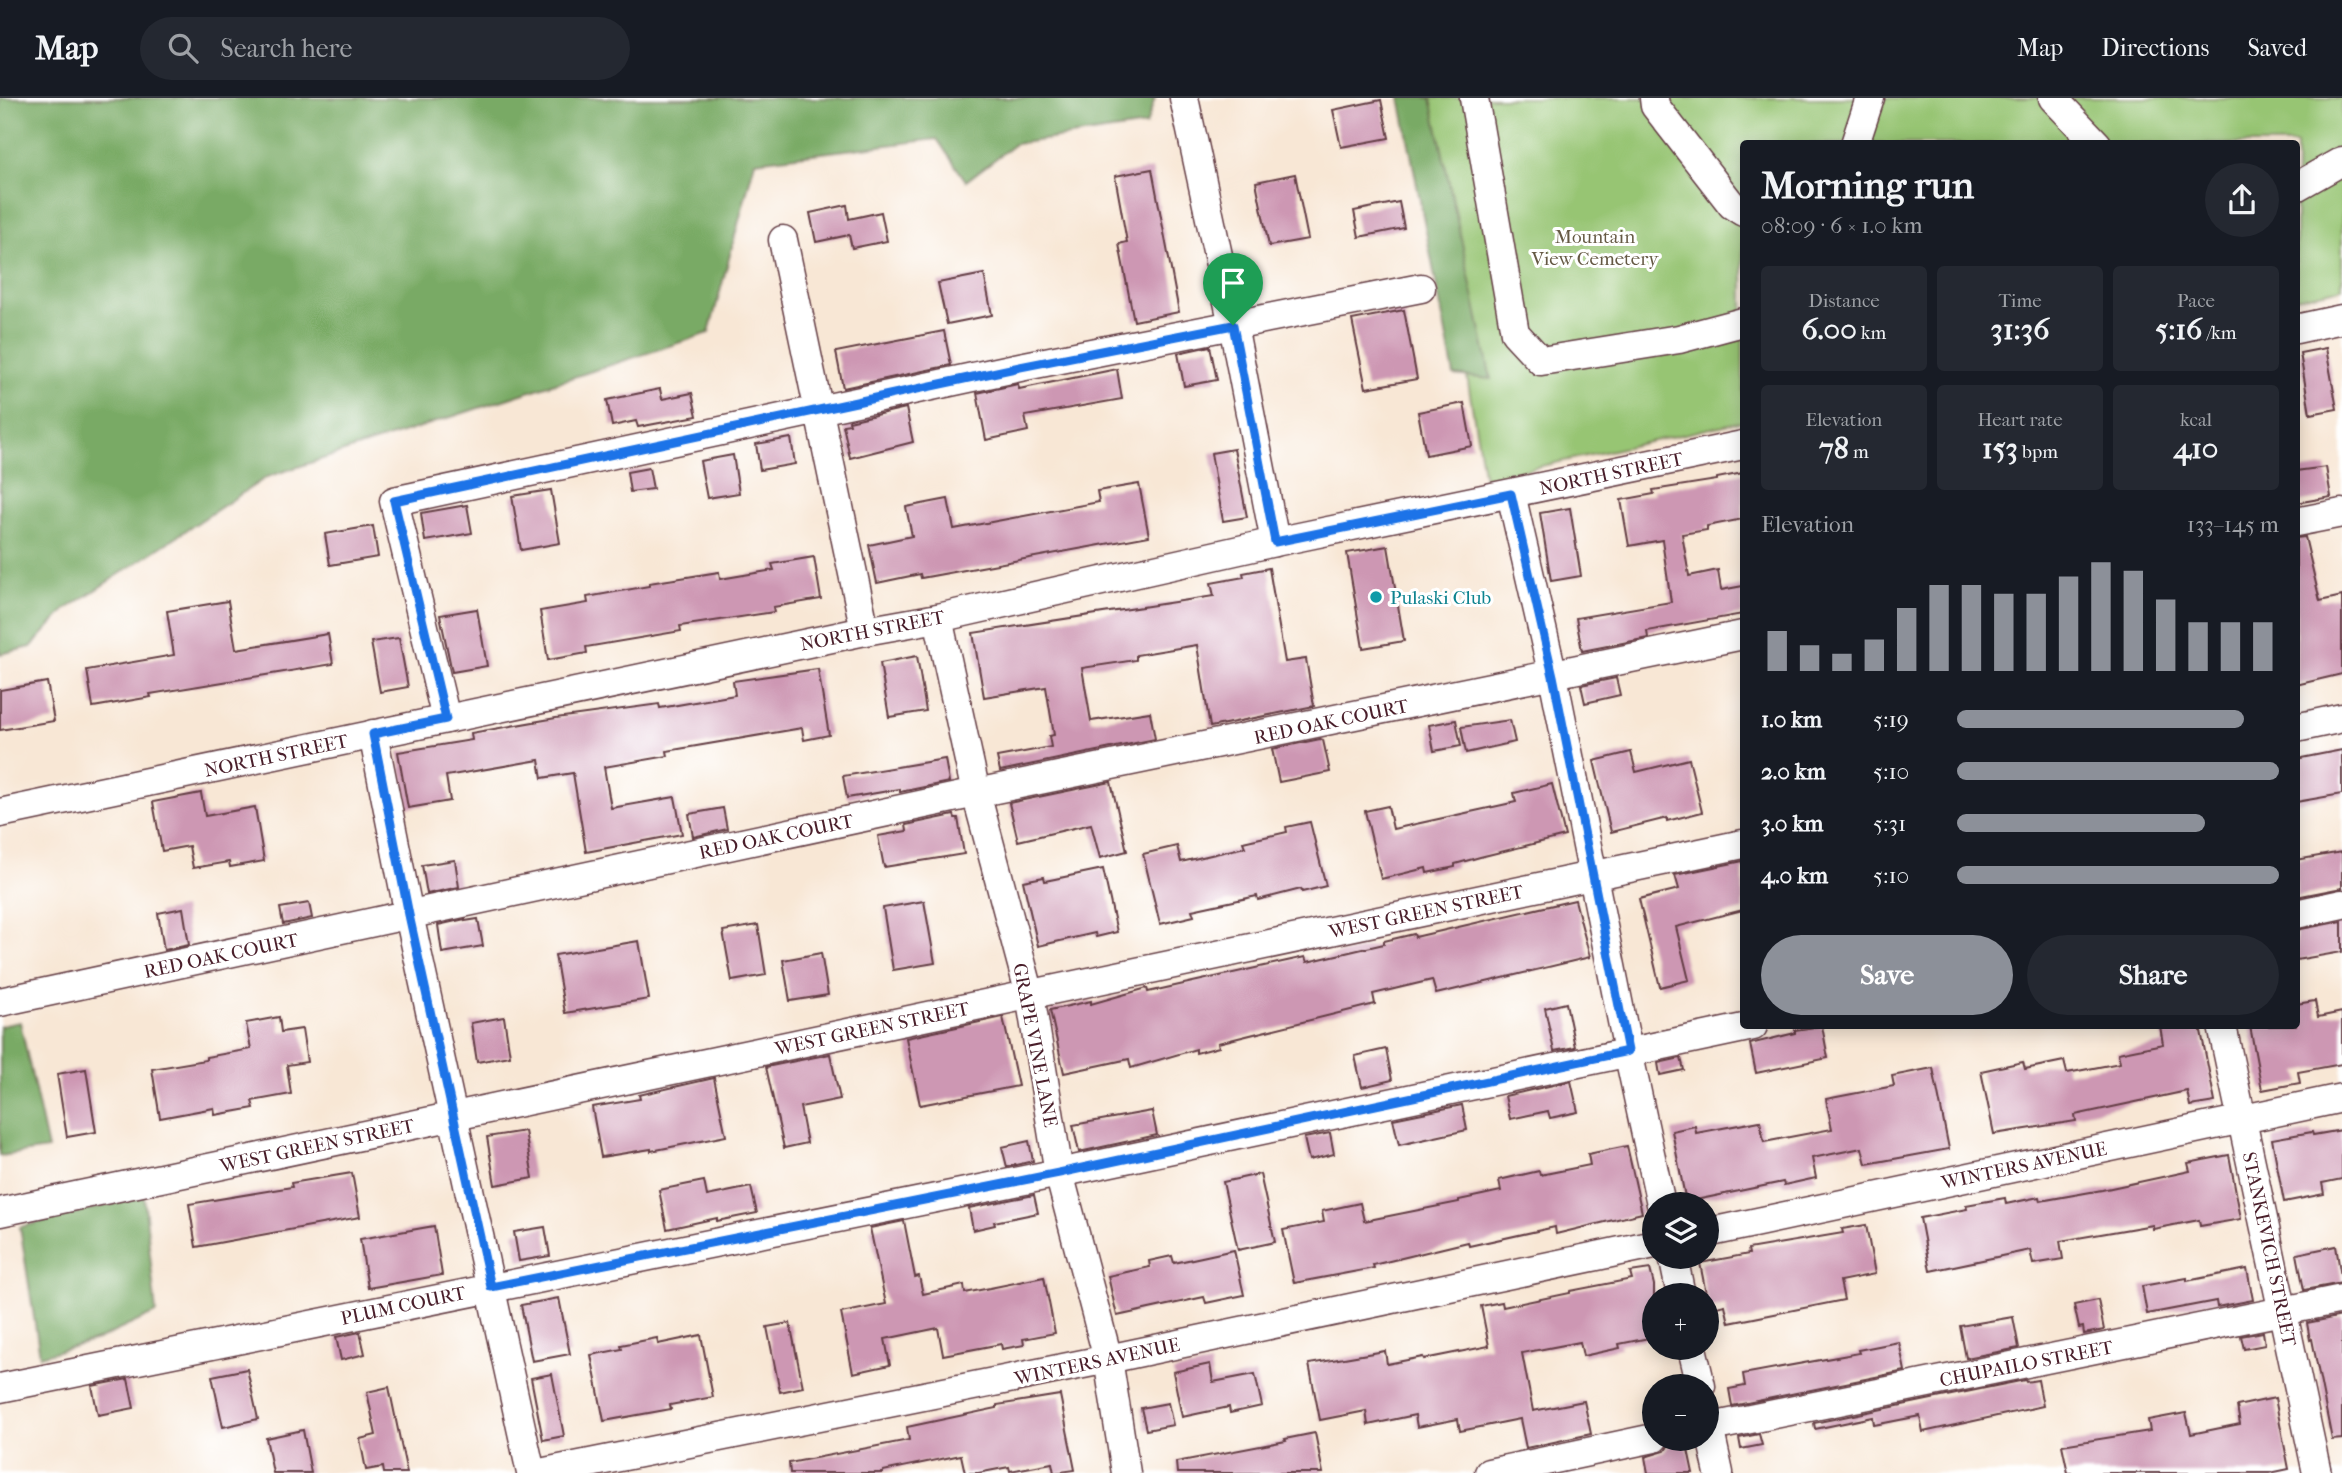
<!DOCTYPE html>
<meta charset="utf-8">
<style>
body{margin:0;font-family:"IM FELL French Canon",serif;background:#242831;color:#f1f3f6;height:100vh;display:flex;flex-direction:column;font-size:26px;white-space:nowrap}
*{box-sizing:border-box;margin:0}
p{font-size:23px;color:#9ea1a6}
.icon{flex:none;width:38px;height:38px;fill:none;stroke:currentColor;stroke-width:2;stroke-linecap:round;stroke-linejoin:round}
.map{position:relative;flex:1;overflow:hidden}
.side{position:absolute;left:1740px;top:42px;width:560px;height:889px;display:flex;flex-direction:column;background:#171b24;border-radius:7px;box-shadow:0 4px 18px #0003}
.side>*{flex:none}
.tools{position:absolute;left:1642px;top:1094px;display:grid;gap:14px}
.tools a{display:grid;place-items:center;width:77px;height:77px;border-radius:50%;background:#171b24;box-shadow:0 4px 18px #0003;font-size:35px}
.pin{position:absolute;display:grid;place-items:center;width:60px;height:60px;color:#fff;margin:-72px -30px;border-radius:50% 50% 50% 0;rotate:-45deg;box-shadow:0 0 7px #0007}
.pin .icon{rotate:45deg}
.round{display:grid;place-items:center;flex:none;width:74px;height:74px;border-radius:37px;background:#242831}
.summary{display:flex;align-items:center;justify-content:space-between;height:119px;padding:0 21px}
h1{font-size:38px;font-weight:700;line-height:52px}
.stats{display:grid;grid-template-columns:repeat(3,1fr);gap:10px;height:119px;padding:7px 21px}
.stats div{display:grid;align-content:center;border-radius:7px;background:#242831;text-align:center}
.stats b{font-size:30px;font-weight:700}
.stats small{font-size:19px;font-weight:400}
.stats p{font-size:19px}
.chart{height:196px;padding:14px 21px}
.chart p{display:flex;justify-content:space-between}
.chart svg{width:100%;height:126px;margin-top:7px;stroke:#8c9099;stroke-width:6}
.cta{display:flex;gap:14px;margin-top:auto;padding:14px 21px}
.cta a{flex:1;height:80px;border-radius:42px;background:#8c9099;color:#fff;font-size:28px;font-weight:700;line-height:80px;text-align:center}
.cta a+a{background:#242831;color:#f1f3f6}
ul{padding:0 21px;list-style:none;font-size:23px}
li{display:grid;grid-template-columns:112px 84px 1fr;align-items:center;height:52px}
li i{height:18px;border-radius:9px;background:#8c9099}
header{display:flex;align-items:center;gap:42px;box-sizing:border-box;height:98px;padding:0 35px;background:#171b24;border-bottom:2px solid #363941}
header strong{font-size:33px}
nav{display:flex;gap:38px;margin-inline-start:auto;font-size:24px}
.search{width:490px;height:63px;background:#242831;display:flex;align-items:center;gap:18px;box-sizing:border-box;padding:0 24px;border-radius:38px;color:#9ea1a6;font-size:26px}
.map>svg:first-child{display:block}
</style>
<header>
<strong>Map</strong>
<div class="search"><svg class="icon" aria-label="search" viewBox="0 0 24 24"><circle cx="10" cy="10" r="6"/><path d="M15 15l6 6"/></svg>Search here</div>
<nav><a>Map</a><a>Directions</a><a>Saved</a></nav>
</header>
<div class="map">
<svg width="2342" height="1375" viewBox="0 0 2342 1375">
<rect width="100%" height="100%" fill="#fff"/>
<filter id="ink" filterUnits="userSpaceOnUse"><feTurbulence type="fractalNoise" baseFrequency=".0143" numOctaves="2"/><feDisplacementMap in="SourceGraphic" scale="14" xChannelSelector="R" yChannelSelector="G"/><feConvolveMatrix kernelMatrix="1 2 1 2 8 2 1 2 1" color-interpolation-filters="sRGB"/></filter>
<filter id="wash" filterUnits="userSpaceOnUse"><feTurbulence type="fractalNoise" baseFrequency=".00686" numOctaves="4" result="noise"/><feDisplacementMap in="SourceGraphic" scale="28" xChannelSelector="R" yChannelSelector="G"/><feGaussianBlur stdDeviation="1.57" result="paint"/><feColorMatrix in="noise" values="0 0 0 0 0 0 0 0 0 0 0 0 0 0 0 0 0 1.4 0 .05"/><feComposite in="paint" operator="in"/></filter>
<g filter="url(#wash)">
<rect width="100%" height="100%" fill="#f8e7d5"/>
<polygon fill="#97c573" stroke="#70724f" stroke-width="2" points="1421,0 2342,0 2342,190 2296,200 2296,46 1743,46 1743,323 1484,381"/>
<g fill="#79aa65" stroke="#626448" stroke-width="2">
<polygon points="0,0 1155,0 1146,27 1015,46 966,83 937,41 755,63 709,235 267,379 65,512 31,549 0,556"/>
<polygon points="1400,0 1431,0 1491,281 1454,277"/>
<polygon points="20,924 48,1051 0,1058 0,928"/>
<polygon points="144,1098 156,1215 97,1242 40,1258 20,1129"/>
</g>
<g id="blocks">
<g fill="#cd97b3">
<polygon points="1381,2 1389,40 1341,49 1333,12"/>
<polygon points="1152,71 1179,214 1134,223 1119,146 1127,144 1115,78"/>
<polygon points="1295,76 1308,141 1269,148 1256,84"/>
<polygon points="1399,104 1404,130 1359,139 1354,113"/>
<polygon points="847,107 849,121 881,114 887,143 852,150 849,137 816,144 810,115"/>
<polygon points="984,176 992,217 947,226 938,185"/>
<polygon points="1404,212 1417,281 1366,290 1352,222"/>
<polygon points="944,233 951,267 843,290 836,254"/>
<polygon points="1210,248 1217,282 1184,288 1178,255"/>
<polygon points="2326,250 2337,311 2310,316 2300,255"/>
<polygon points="1117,271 1122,301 1025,318 1028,333 986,342 977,295 1018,286 1019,291"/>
<polygon points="660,291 662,301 692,295 697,318 638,329 636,323 612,328 607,302"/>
<polygon points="1464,305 1472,348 1426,357 1418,314"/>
<polygon points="906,310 913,344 850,360 843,327 850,326 849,323"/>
<polygon points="791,340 795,366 760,372 756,346"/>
<polygon points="1234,351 1247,419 1223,423 1211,355"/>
<polygon points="733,357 739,395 707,400 700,363"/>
<polygon points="2326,369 2331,399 2296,405 2296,373"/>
<polygon points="649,370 653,391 630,394 627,374"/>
<polygon points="1743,375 1743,421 1707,428 1707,432 1682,436 1689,478 1718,472 1721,492 1743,488 1743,516 1647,533 1648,540 1582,553 1576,520 1671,504 1662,442 1629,448 1621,402 1654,396 1653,392 1717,382 1717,380"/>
<polygon points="1139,386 1149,438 921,480 920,476 877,485 869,447 912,438 906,409 948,401 954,431 1099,404 1097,393"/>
<polygon points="551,392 560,445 521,452 512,398"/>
<polygon points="467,407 472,435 425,443 421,415"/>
<polygon points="1570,410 1581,478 1551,483 1540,415"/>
<polygon points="373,428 378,459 330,467 325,436"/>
<polygon points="2305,439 2320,503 2342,498 2342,576 2296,587 2296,440"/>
<polygon points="1388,448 1404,543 1363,550 1347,455"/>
<polygon points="814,459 821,501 773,509 774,514 680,528 681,533 586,549 587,555 548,562 540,513 588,505 587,499 649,488 649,485 719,474 720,481 774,472 772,466"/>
<polygon points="1269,470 1285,564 1306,561 1314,608 1210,629 1197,547 1136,557 1136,562 1082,570 1091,623 1150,614 1155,641 1000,673 997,659 1051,649 1049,638 1054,637 1046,589 984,599 973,535 1214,498 1211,485 1244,479 1243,475"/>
<polygon points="228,503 236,551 328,536 333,566 150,596 151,599 93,609 87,572 174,557 167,513"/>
<polygon points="477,511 487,568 452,574 440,517"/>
<polygon points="399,540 408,589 380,594 371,544"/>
<polygon points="917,558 926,613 889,619 880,565"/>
<polygon points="818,571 829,637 804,642 802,630 667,653 668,658 604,669 611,710 675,699 682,736 586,754 573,675 542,680 539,662 446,678 450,703 408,710 398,654 472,642 471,635 556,620 659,606 660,610 735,597 733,583"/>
<polygon points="1616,580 1620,597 1585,605 1581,587"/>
<polygon points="47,584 54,623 0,632 0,592"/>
<polygon points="1456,622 1461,648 1434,653 1429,627"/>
<polygon points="1510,622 1515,644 1466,655 1461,629"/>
<polygon points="1320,641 1323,642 1330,674 1279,684 1272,651"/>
<polygon points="2342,652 2342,696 2296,704 2296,661"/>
<polygon points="1631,654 1636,674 1689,661 1702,714 1667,723 1667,720 1611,734 1594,663"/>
<polygon points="945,661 949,684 900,694 900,691 847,700 843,678"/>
<polygon points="1111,684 1127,753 1100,760 1091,726 1018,743 1009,705"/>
<polygon points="1552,686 1565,738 1480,759 1455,766 1455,769 1427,775 1426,770 1381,781 1365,713 1388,708 1393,731 1516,704 1514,695"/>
<polygon points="201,695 205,718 255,709 264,763 230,769 229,764 193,770 189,748 162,753 153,704"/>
<polygon points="723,710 727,731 693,739 689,716"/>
<polygon points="954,717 955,720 958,720 964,756 884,769 878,738 907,733 906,727"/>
<polygon points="1310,724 1326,788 1302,794 1301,791 1258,802 1257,798 1192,812 1194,818 1160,826 1143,756 1177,748 1181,764 1245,749 1243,744 1287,734 1286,729"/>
<polygon points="2342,754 2342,790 2296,799 2296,762"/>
<polygon points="455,762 459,789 427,796 422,767"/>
<polygon points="1743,763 1743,812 1676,829 1689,882 1660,889 1639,801 1679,791 1675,777"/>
<polygon points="1103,771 1117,834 1096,839 1095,835 1038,848 1023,783 1044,779 1045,783"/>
<polygon points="1575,802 1590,859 1436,896 1432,882 1373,896 1375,906 1218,945 1219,949 1196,955 1196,951 1131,970 1129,961 1064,975 1050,912 1091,903 1091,906 1147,890 1148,894 1305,859 1307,864 1384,846 1384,843 1414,836 1415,839"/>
<polygon points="924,803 935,865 893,872 883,810"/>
<polygon points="309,805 312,820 283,826 280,810"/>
<polygon points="183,810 189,847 164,852 158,815"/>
<polygon points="465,821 465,823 478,821 483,848 442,855 438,827"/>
<polygon points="2342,823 2342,854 2296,862 2296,832"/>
<polygon points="758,827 766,877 732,883 723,833"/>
<polygon points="639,843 649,901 565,915 555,857"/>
<polygon points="821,855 828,897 790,903 783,862"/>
<polygon points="2315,903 2318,919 2342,914 2342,966 2298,974 2300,985 2262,992 2250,928 2296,928 2296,906"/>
<polygon points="1566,905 1575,949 1554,953 1545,910"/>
<polygon points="279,919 281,934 302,931 307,964 287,967 291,996 252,1003 254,1010 215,1017 214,1010 160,1020 152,971 206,962 206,959 251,951 246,925"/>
<polygon points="504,919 510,958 477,964 471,925"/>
<polygon points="1003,919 1018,988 920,1007 906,940"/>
<polygon points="1822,928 1828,960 1756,975 1750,946 1795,935 1795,932"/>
<polygon points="2160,928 2200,928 2215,1004 2190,1008 2187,993 2075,1017 2076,1023 1994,1036 1981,973 2023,964 2025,971 2064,963 2067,975 2120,965 2118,955 2163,946"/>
<polygon points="1386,951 1392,982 1362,989 1355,958"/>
<polygon points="830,956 840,1001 800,1009 807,1045 784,1050 766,969"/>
<polygon points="1681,960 1684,972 1660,977 1658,965"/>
<polygon points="1933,970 1949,1051 1866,1066 1862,1050 1812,1060 1816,1080 1784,1087 1783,1084 1686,1104 1672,1033 1695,1028 1696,1035 1760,1023 1764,1044 1832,1031 1826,1001 1894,988 1892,978"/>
<polygon points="86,971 96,1034 67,1039 57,976"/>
<polygon points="714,980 726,1038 651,1053 651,1051 601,1059 592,1009 640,1001 639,997"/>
<polygon points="1571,983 1578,1014 1550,1020 1548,1013 1510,1021 1505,998"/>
<polygon points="1462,1007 1467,1032 1399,1047 1393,1021"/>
<polygon points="1152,1013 1157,1037 1079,1054 1073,1027"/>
<polygon points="2342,1032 2342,1081 2322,1085 2324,1096 2284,1104 2272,1041 2312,1034 2313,1037"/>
<polygon points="525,1033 533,1080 495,1087 487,1039"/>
<polygon points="1330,1035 1334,1056 1309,1062 1304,1040"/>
<polygon points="1029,1043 1033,1063 1007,1069 1002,1049"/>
<polygon points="1627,1048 1642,1115 1556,1136 1555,1129 1469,1148 1468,1144 1373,1167 1374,1170 1294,1185 1283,1132 1324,1124 1322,1113 1360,1105 1364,1123 1459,1104 1459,1102 1501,1093 1499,1082 1539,1073 1540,1077 1590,1067 1588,1056"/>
<polygon points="2229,1057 2241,1121 2200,1128 2199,1122 2153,1131 2153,1127 2060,1143 2063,1161 2033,1166 2030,1152 1930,1173 1920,1120 1967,1111 1966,1107 2005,1100 2006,1106 2039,1099 2040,1103 2102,1092 2190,1073 2188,1065"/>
<polygon points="352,1075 360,1119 196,1149 189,1106 292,1089 291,1085"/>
<polygon points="1260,1076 1275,1144 1238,1152 1223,1084"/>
<polygon points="704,1083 707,1098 751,1089 757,1115 717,1123 717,1120 667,1131 659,1092"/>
<polygon points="1034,1097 1038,1115 994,1124 995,1127 973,1132 969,1110"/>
<polygon points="904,1123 915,1179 919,1178 923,1196 964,1187 965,1195 1044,1179 1055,1235 1023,1241 1024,1247 1002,1251 1001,1246 943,1257 938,1230 885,1241 890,1267 853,1275 841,1215 886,1206 870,1130"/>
<polygon points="1866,1127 1875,1176 1840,1183 1844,1202 1729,1225 1725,1207 1709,1211 1700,1165 1749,1156 1748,1151 1843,1135 1842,1131"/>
<polygon points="434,1128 442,1177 368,1190 360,1141"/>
<polygon points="545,1129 550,1158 519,1163 514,1134"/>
<polygon points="2336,1148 2342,1185 2304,1192 2297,1156"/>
<polygon points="1234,1152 1244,1197 1206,1205 1204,1199 1117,1218 1108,1178 1150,1169 1149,1163 1172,1158 1174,1165"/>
<polygon points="1650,1171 1654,1187 1654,1239 1619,1246 1620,1250 1583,1258 1580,1244 1522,1255 1533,1313 1584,1303 1591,1336 1526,1350 1520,1321 1460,1333 1458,1321 1417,1329 1415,1317 1368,1327 1366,1313 1320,1322 1309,1266 1385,1253 1387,1266 1423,1259 1424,1261 1489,1248 1481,1208 1502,1204 1503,1209 1570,1195 1570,1193 1632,1181 1630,1174"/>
<polygon points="2247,1171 2253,1202 2217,1209 2216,1203 2147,1216 2142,1188 2187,1180 2187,1183"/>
<polygon points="559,1200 570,1256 532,1263 521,1207"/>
<polygon points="2098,1202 2104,1232 2084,1236 2083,1229 2079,1230 2074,1207"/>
<polygon points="2342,1218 2342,1341 2332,1342 2312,1241 2310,1242 2307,1225"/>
<polygon points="2013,1219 2019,1250 1966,1260 1960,1228"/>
<polygon points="790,1225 803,1289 780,1294 767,1229"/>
<polygon points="360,1234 365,1256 341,1262 336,1239"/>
<polygon points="2263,1234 2265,1247 2244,1251 2241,1238"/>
<polygon points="701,1237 713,1299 670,1307 671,1311 604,1323 591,1257 622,1251 621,1247 657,1240 658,1246"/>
<polygon points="1899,1244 1905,1273 1732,1308 1729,1291 1745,1288 1743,1276 1859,1255 1858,1252"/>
<polygon points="1210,1266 1213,1284 1255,1276 1262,1308 1230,1315 1229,1309 1182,1319 1173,1274"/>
<polygon points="247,1271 258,1321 223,1329 212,1278"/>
<polygon points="552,1276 564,1338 543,1342 531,1280"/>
<polygon points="128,1281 134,1310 98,1317 92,1288"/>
<polygon points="2025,1282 2026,1284 2038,1282 2043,1308 1923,1334 1920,1318 1874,1327 1873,1319 1815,1331 1814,1325"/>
<polygon points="389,1289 407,1375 384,1375 383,1369 366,1372 360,1341 376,1337 367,1294"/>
<polygon points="1060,1297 1075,1372 1054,1375 1052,1365 1010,1373 1009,1369 978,1375 965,1375 961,1357 883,1373 883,1375 790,1375 789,1365 909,1342 907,1329 997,1310 997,1307"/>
<polygon points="2275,1300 2289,1371 2270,1375 2068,1375 2062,1347 2150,1333 2148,1322 2186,1315 2191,1336 2240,1326 2237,1308"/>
<polygon points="1168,1305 1173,1327 1146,1332 1141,1310"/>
<polygon points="303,1332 311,1375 273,1375 266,1340"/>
<polygon points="1315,1335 1323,1375 1177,1375 1176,1364 1286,1343 1285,1341"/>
<polygon points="1759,1336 1762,1347 1741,1351 1739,1340"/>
<polygon points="1686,1342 1693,1375 1648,1375 1645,1359 1665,1353 1670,1345"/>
</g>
</g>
</g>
<g filter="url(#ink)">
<use href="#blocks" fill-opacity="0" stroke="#643d44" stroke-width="2"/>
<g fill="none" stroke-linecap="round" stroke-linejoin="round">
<defs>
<g id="minor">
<polyline points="1184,0 1233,227 1275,444"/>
<polyline points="1474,0 1515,235 1541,263 1679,241 1743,224"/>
<polyline points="1654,0 1655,8 1732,107 1743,114"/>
<polyline points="2053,0 2097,46"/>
<polyline points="1855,46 1870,0"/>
<polyline points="2296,89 2342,63"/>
<polyline points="783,142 865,533"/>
<polyline points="2296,231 2342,221"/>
<polyline points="1511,396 1553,578 1628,953 1661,1106"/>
<polyline points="2296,424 2342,415"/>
<polyline points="938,520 976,695 1030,897 1059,1075 1108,1261 1126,1375"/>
<polyline points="446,621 394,403 1020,269 1421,190"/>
<polyline points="2296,630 2342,620"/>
<polyline points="373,636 409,817 531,1375"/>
<polyline points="0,715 865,533 938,520 1275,444 1743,347"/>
<polyline points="2296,816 2342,806"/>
<polyline points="0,904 976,695 1743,537"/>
<polyline points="2222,928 2317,1375"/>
<polyline points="0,1114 1743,746"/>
<polyline points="1706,1135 2342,1000"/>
<polyline points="1673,1158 1681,1197"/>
<polyline points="1692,1250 1701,1288"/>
<polyline points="0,1290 1059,1075 1753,928"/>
<polyline points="1706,1315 1719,1375"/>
<polyline points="1706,1330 2342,1201"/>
<polyline points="540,1375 1108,1261 1654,1146"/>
<polyline points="1489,1375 1654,1340"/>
</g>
</defs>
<use href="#minor" stroke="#643d44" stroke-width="31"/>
<use href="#minor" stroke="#fff" stroke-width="28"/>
</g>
</g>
<g fill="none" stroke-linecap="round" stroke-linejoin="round" filter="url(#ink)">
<defs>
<polygon id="route" points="1233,227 1275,444 1511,396 1553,578 1628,953 1059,1075 491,1189 409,817 373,636 446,621 394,403 1020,269"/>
</defs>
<use href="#route" stroke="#fff" stroke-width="14"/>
<use href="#route" stroke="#1a73e8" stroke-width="9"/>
</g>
<circle fill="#0f9aa8" stroke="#fff" stroke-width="2.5" cx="1376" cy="499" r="7"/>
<g text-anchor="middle" stroke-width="6" stroke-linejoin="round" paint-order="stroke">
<g font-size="19" fill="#655944" stroke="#fff">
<text x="1595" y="145">Mountain<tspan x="1595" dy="22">View Cemetery</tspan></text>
</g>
<g font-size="19" fill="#4a1f2b" stroke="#fff">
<text transform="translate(1611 375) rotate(-12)" y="7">NORTH STREET</text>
<text transform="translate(872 532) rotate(-11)" y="7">NORTH STREET</text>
<text transform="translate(1331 623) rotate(-12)" y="7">RED OAK COURT</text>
<text transform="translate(276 657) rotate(-12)" y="7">NORTH STREET</text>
<text transform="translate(776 738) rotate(-12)" y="7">RED OAK COURT</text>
<text transform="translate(1426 813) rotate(-12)" y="7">WEST GREEN STREET</text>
<text transform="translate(221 857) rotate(-12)" y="7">RED OAK COURT</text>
<text transform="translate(872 930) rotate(-12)" y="7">WEST GREEN STREET</text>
<text transform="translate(1036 947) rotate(79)" y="7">GRAPE VINE LANE</text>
<text transform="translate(317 1047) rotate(-12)" y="7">WEST GREEN STREET</text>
<text transform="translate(2024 1067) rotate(-12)" y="7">WINTERS AVENUE</text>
<text transform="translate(2270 1151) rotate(78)" y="7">STANKEVICH STREET</text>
<text transform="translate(403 1207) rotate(-12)" y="7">PLUM COURT</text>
<text transform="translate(1097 1263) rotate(-12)" y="7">WINTERS AVENUE</text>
<text transform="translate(2026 1265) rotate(-11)" y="7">CHUPAILO STREET</text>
</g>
<g font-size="19" fill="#0d838f" stroke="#fff" text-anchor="start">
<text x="1390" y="506">Pulaski Club</text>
</g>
</g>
</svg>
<div class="tools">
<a><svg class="icon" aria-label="layers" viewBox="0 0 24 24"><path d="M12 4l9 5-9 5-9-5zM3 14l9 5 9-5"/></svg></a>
<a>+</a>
<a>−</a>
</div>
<div class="pin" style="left:1233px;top:227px;background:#1e9e55"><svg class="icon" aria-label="arrive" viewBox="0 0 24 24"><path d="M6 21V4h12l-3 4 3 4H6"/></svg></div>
<section class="side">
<div class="summary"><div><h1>Morning run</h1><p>08:09 · 6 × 1.0 km</p></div><a class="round"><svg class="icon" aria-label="share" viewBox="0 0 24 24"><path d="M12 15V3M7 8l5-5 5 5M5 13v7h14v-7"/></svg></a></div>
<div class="stats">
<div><p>Distance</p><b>6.00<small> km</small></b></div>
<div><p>Time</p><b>31:36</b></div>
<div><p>Pace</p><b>5:16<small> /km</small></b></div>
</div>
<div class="stats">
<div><p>Elevation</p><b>78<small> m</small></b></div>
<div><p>Heart rate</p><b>153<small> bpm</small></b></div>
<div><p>kcal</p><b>410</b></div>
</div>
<div class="chart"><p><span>Elevation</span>133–145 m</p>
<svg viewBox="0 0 160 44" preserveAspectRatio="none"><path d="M5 44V30M15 44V35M25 44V38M35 44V33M45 44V22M55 44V14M65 44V14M75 44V17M85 44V17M95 44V11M105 44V6M115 44V9M125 44V19M135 44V27M145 44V27M155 44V27"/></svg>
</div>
<ul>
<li><b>1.0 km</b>5:19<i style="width:89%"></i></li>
<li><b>2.0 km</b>5:10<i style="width:100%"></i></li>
<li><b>3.0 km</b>5:31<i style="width:77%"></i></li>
<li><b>4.0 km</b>5:10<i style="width:100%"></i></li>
</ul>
<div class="cta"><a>Save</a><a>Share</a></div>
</section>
</div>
